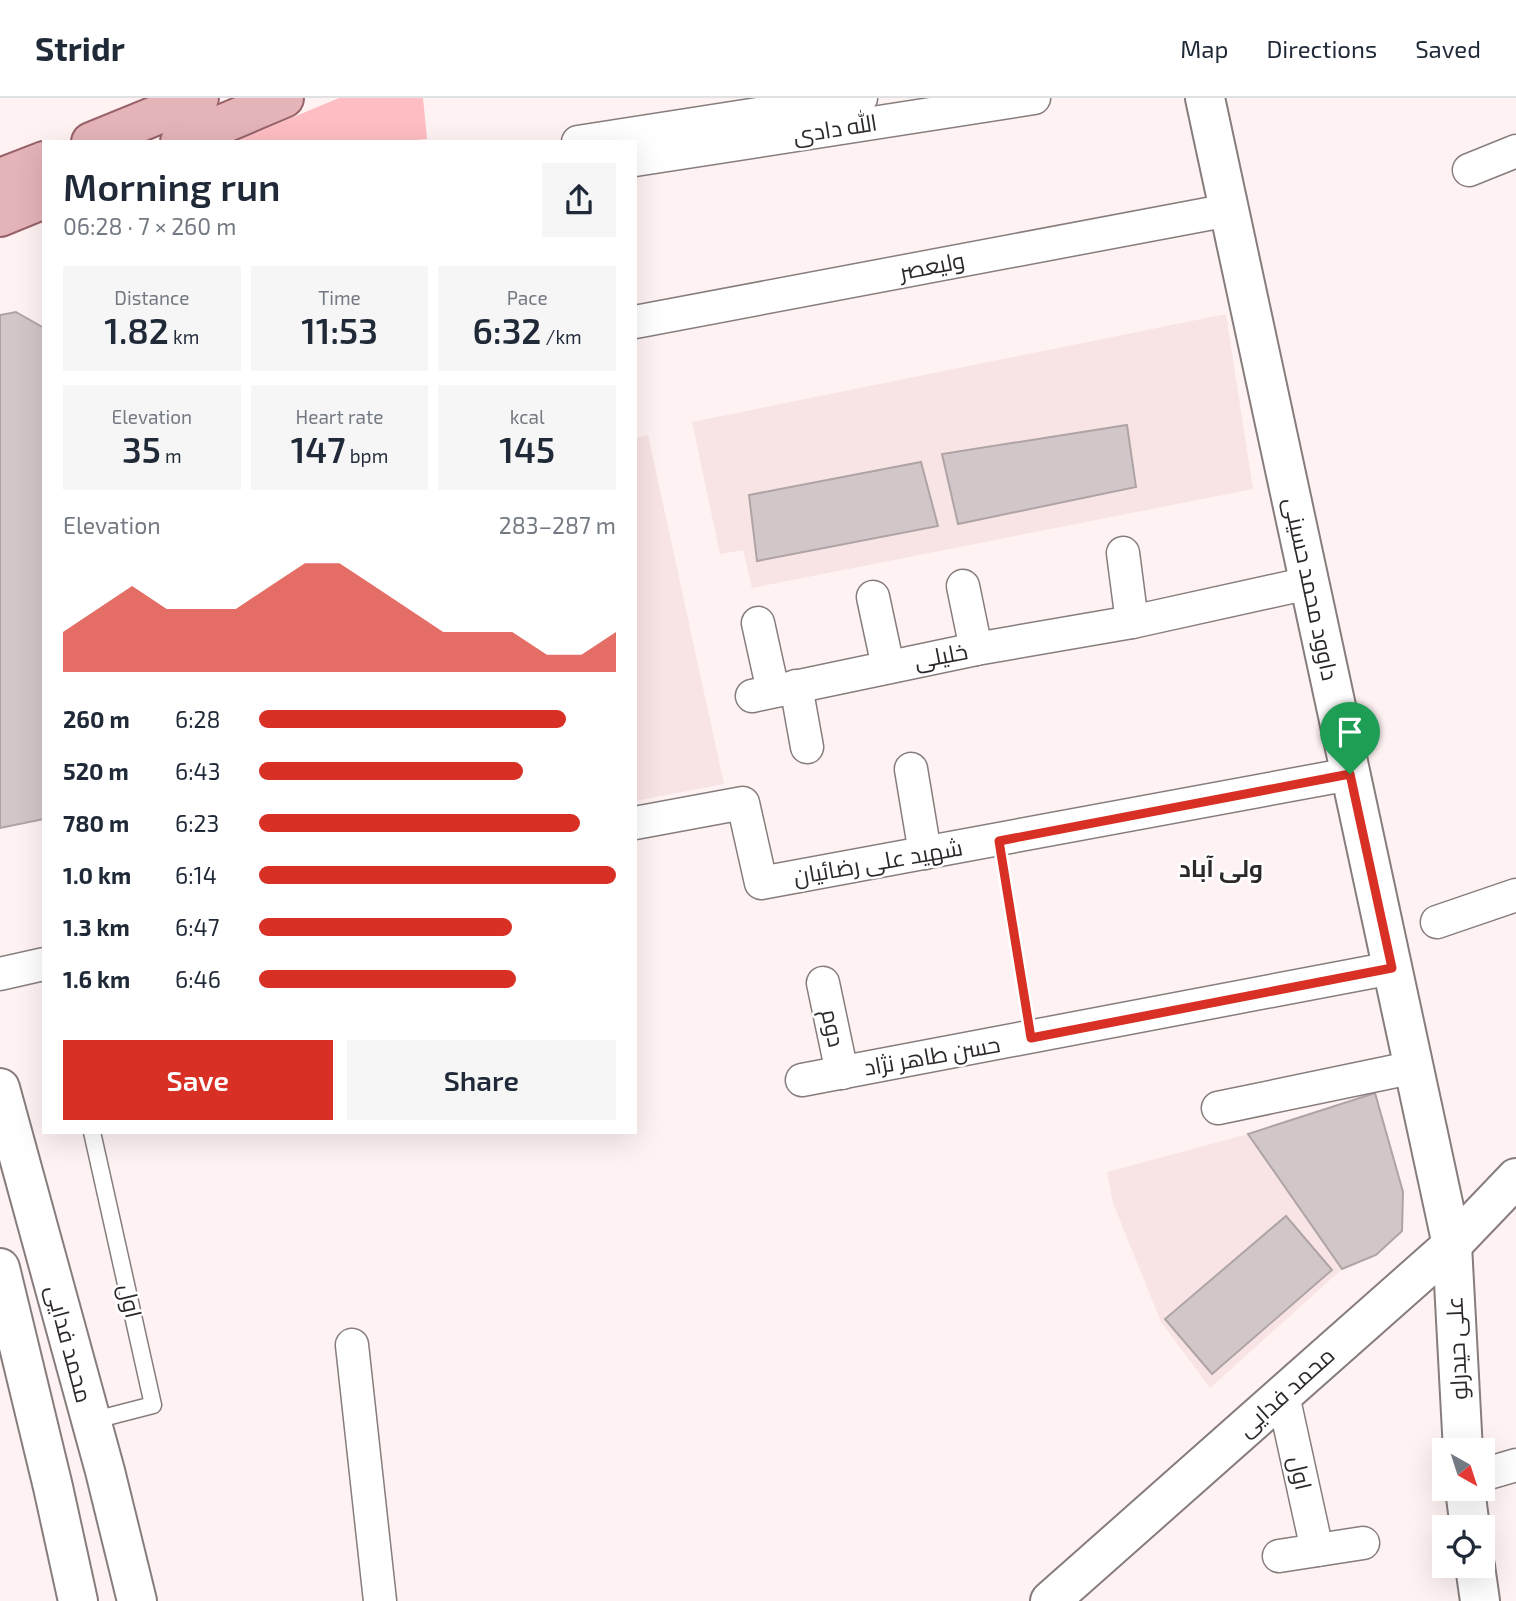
<!DOCTYPE html>
<meta charset="utf-8">
<style>
body{margin:0;font-family:"Exo 2",Cairo,sans-serif;background:#f6f6f7;color:#1f2937;height:100vh;display:flex;flex-direction:column;font-size:26px;white-space:nowrap}
*{box-sizing:border-box;margin:0}
p{font-size:23px;color:#747a83}
.icon{flex:none;width:38px;height:38px;fill:none;stroke:currentColor;stroke-width:2;stroke-linecap:round;stroke-linejoin:round}
.map{position:relative;flex:1;overflow:hidden}
.sheet{position:absolute;left:42px;top:42px;width:595px;height:994px;display:flex;flex-direction:column;background:#fff;border-radius:0px;box-shadow:0 7px 28px #0002}
.sheet>*{flex:none}
.needle{width:46px;rotate:141deg}
.buttons{position:absolute;left:1432px;top:1340px;display:grid;gap:14px}
.buttons a{display:grid;place-items:center;width:63px;height:63px;border-radius:0px;background:#fff;box-shadow:0 7px 28px #0002;font-size:35px}
.pin{position:absolute;display:grid;place-items:center;width:60px;height:60px;color:#fff;margin:-72px -30px;border-radius:50% 50% 50% 0;rotate:-45deg;box-shadow:0 0 7px #0007}
.pin .icon{rotate:45deg}
.round{display:grid;place-items:center;flex:none;width:74px;height:74px;border-radius:0px;background:#f6f6f7}
.headline{display:flex;align-items:center;justify-content:space-between;height:119px;padding:0 21px}
h1{font-size:38px;font-weight:600;line-height:52px}
.metrics{display:grid;grid-template-columns:repeat(3,1fr);gap:10px;height:119px;padding:7px 21px}
.metrics div{display:grid;align-content:center;border-radius:0px;background:#f6f6f7;text-align:center}
.metrics b{font-size:35px;font-weight:600}
.metrics small{font-size:19px;font-weight:400}
.metrics p{font-size:19px}
.chart{height:196px;padding:14px 21px}
.chart p{display:flex;justify-content:space-between}
.chart svg{width:100%;height:126px;margin-top:7px;fill:#d93025;opacity:.7}
.button{display:flex;gap:14px;margin-top:auto;padding:14px 21px}
.button a{flex:1;height:80px;border-radius:0px;background:#d93025;color:#fff;font-size:28px;font-weight:600;line-height:80px;text-align:center}
.button a+a{background:#f6f6f7;color:#1f2937}
ul{padding:0 21px;list-style:none;font-size:23px}
li{display:grid;grid-template-columns:112px 84px 1fr;align-items:center;height:52px}
li i{height:18px;border-radius:9px;background:#d93025}
header{display:flex;align-items:center;gap:42px;box-sizing:border-box;height:98px;padding:0 35px;background:#fff;border-bottom:2px solid #e0e1e3}
header strong{font-size:33px}
nav{display:flex;gap:38px;margin-inline-start:auto;font-size:24px}
.map>svg:first-child{display:block}
</style>
<header>
<strong>Stridr</strong>
<nav><a>Map</a><a>Directions</a><a>Saved</a></nav>
</header>
<div class="map">
<svg width="1516" height="1503" viewBox="0 0 1516 1503">
<rect width="100%" height="100%" fill="#fef2f3"/>
<g fill="#f9e4e5">
<polygon points="1226,216 1253,391 752,490 743,452 720,456 692,324"/>
<polygon points="648,337 724,686 635,703 635,340"/>
<polygon points="1248,1036 1342,1171 1210,1290 1161,1224 1113,1105 1107,1074"/>
</g>
<polygon fill="#febdc2" points="339,0 423,0 427,41 395,44 234,44"/>
<g fill="#d2c7c8" stroke="#afa4a5" stroke-width="2">
<polygon points="16,214 44,230 44,721 0,730 0,217"/>
<polygon points="1127,327 1136,389 958,426 942,356"/>
<polygon points="921,364 938,428 757,463 749,397"/>
<polygon points="1375,995 1403,1094 1402,1133 1376,1157 1342,1171 1248,1036"/>
<polygon points="1286,1118 1332,1172 1212,1276 1165,1221"/>
</g>
<g fill="none" stroke-linecap="round" stroke-linejoin="round">
<defs>
<polyline id="lane" points="91,1323 153,1307 92,1034"/>
<g id="street">
<polyline points="578,44 861,0"/>
<polyline points="635,62 1034,0"/>
<polyline points="1469,72 1516,53"/>
<polyline points="635,224 1229,112"/>
<polyline points="1123,455 1132,524"/>
<polyline points="963,488 976,551"/>
<polyline points="873,499 888,569"/>
<polyline points="758,525 773,593"/>
<polyline points="796,588 807,649"/>
<polyline points="752,598 976,551 1132,524 1309,485"/>
<polyline points="911,671 925,755"/>
<polyline points="635,725 743,705 761,785 1350,676"/>
<polyline points="1437,824 1516,797"/>
<polyline points="0,876 44,866"/>
<polyline points="823,885 842,975"/>
<polyline points="802,982 1392,870"/>
<polyline points="1218,1010 1415,969"/>
<polyline points="352,1247 380,1503"/>
<polyline points="1283,1297 1317,1452"/>
<polyline points="1482,1377 1516,1367"/>
<polyline points="1279,1458 1363,1445"/>
</g>
<g id="secondary">
<polyline points="1205,0 1452,1147 1463,1353"/>
<polyline points="0,990 105,1373 137,1503"/>
<polyline points="0,1170 53,1389 78,1503"/>
<polyline points="1465,1391 1470,1430"/>
<polyline points="1475,1468 1480,1503"/>
<polyline points="1050,1503 1452,1147 1516,1080"/>
</g>
<g id="primary">
<polyline points="91,44 199,0"/>
<polyline points="180,44 284,0"/>
<polyline points="0,80 44,63"/>
<polyline points="0,119 44,101"/>
</g>
</defs>
<use href="#lane" stroke="#877d7d" stroke-width="19"/>
<use href="#street" stroke="#877d7d" stroke-width="35"/>
<use href="#secondary" stroke="#877d7d" stroke-width="42"/>
<use href="#primary" stroke="#986268" stroke-width="42"/>
<polyline stroke="#a79e9f" stroke-width="4.5" stroke-dasharray="3.5 5" stroke-linecap="butt" points="1004,771 1026,911"/>
<use href="#lane" stroke="#fff" stroke-width="16"/>
<use href="#street" stroke="#fff" stroke-width="32"/>
<use href="#secondary" stroke="#fff" stroke-width="38"/>
<use href="#primary" stroke="#e4b4b9" stroke-width="38"/>
</g>
<g fill="none" stroke-linecap="round" stroke-linejoin="round">
<defs>
<polygon id="route" points="1350,676 1392,870 1031,940 999,743"/>
</defs>
<use href="#route" stroke="#fff" stroke-width="14"/>
<use href="#route" stroke="#d93025" stroke-width="9"/>
</g>
<g text-anchor="middle" stroke-width="5" stroke-linejoin="round" paint-order="stroke">
<g font-size="23" fill="#2d2829" stroke="#fff">
<text transform="translate(835 31) rotate(-9)" y="8">الله دادی</text>
<text transform="translate(932 168) rotate(-11)" y="8">ولیعصر</text>
<text transform="translate(1311 491) rotate(78)" y="8">داوود محمد حسینی</text>
<text transform="translate(941 558) rotate(-11)" y="8">خلیلی</text>
<text transform="translate(878 764) rotate(-10)" y="8">شهید علی رضائیان</text>
<text transform="translate(833 930) rotate(78)" y="8">دوم</text>
<text transform="translate(932 958) rotate(-10)" y="8">حسن طاهر نژاد</text>
<text transform="translate(130 1203) rotate(77)" y="8">اول</text>
<text transform="translate(69 1246) rotate(75)" y="8">محمد فدایی</text>
<text transform="translate(1457 1250) rotate(-93)" y="8">علی حیدرلو</text>
<text transform="translate(1286 1294) rotate(-42)" y="8">محمد فدایی</text>
<text transform="translate(1300 1375) rotate(77)" y="8">اول</text>
</g>
<g font-size="24" font-weight="bold" fill="#2d2829" stroke="#fff">
<text x="1221" y="779">ولی آباد</text>
</g>
</g>
</svg>
<div class="buttons">
<a><svg class="needle" viewBox="-14 -14 28 28"><path d="M0-13l5 13h-10z" fill="#e53935"/><path d="M0 13l5-13h-10z" fill="#747a83"/></svg></a>
<a><svg class="icon" aria-label="locate" viewBox="0 0 24 24"><circle cx="12" cy="12" r="6"/><path d="M12 2v4M12 18v4M2 12h4M18 12h4"/></svg></a>
</div>
<div class="pin" style="left:1350px;top:676px;background:#1e9e55"><svg class="icon" aria-label="arrive" viewBox="0 0 24 24"><path d="M6 21V4h12l-3 4 3 4H6"/></svg></div>
<section class="sheet">
<div class="headline"><div><h1>Morning run</h1><p>06:28 · 7 × 260 m</p></div><a class="round"><svg class="icon" aria-label="share" viewBox="0 0 24 24"><path d="M12 15V3M7 8l5-5 5 5M5 13v7h14v-7"/></svg></a></div>
<div class="metrics">
<div><p>Distance</p><b>1.82<small> km</small></b></div>
<div><p>Time</p><b>11:53</b></div>
<div><p>Pace</p><b>6:32<small> /km</small></b></div>
</div>
<div class="metrics">
<div><p>Elevation</p><b>35<small> m</small></b></div>
<div><p>Heart rate</p><b>147<small> bpm</small></b></div>
<div><p>kcal</p><b>145</b></div>
</div>
<div class="chart"><p><span>Elevation</span>283–287 m</p>
<svg viewBox="0 0 160 44" preserveAspectRatio="none"><path d="M0 44V30L10 22L20 14L30 22L40 22L50 22L60 14L70 6L80 6L90 14L100 22L110 30L120 30L130 30L140 38L150 38L160 30V44z"/></svg>
</div>
<ul>
<li><b>260 m</b>6:28<i style="width:86%"></i></li>
<li><b>520 m</b>6:43<i style="width:74%"></i></li>
<li><b>780 m</b>6:23<i style="width:90%"></i></li>
<li><b>1.0 km</b>6:14<i style="width:100%"></i></li>
<li><b>1.3 km</b>6:47<i style="width:71%"></i></li>
<li><b>1.6 km</b>6:46<i style="width:72%"></i></li>
</ul>
<div class="button"><a>Save</a><a>Share</a></div>
</section>
</div>
